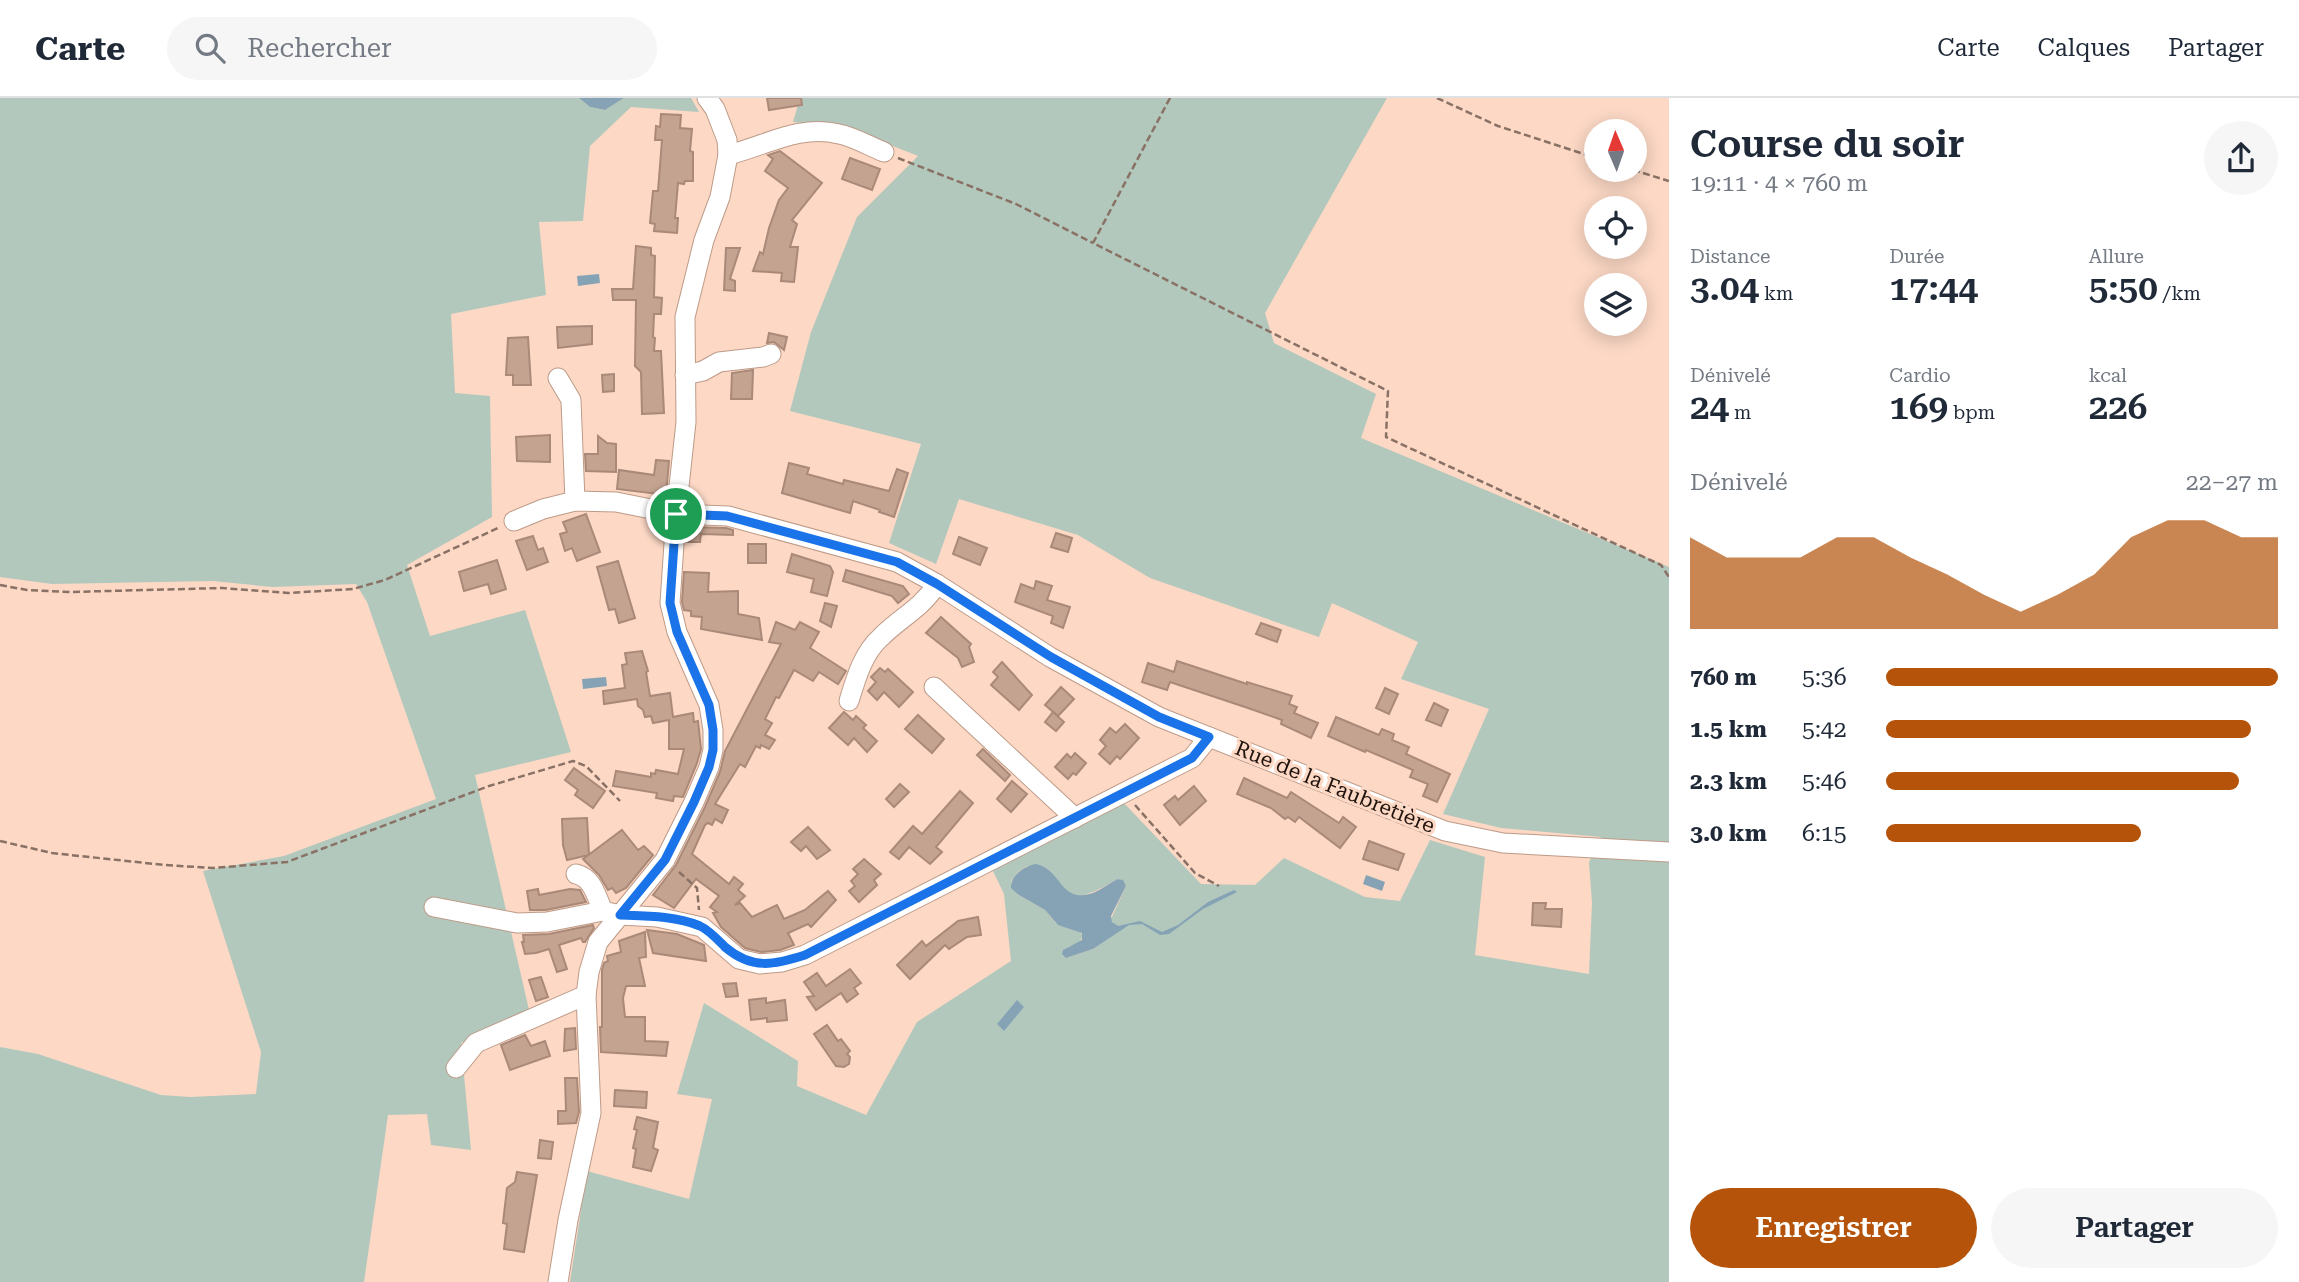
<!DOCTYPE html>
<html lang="fr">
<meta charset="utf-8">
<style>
body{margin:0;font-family:"Roboto Serif",serif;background:#f6f6f7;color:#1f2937;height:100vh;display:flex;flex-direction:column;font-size:26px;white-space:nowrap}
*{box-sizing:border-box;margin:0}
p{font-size:23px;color:#747a83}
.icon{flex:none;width:38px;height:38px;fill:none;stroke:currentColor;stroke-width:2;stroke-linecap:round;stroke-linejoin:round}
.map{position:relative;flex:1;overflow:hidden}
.drawer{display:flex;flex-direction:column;background:#fff;width:630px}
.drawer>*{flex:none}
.needle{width:46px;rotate:358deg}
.controls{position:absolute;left:1584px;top:21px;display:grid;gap:14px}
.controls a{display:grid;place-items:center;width:63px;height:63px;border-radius:50%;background:#fff;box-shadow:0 4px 18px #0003;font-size:35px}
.pin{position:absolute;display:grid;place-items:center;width:60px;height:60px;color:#fff;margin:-30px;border:4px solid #fff;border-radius:50%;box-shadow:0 2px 7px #0007}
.round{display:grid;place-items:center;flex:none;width:74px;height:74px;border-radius:37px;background:#f6f6f7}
.overview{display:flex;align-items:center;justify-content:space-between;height:119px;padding:0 21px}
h1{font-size:38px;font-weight:600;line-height:52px}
.stats{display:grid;grid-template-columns:repeat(3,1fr);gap:10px;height:119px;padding:7px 21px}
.stats div{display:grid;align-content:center}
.stats b{font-size:35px;font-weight:600}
.stats small{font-size:19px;font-weight:400}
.stats p{font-size:19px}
.chart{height:196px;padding:14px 21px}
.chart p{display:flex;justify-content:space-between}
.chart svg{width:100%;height:126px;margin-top:7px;fill:#b45309;opacity:.7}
.button{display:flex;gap:14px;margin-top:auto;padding:14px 21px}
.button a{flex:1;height:80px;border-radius:42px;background:#b45309;color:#fff;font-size:28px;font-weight:600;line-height:80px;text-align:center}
.button a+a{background:#f6f6f7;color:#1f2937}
ul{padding:0 21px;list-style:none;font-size:23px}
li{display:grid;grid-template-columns:112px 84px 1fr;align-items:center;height:52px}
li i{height:18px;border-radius:9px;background:#b45309}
header{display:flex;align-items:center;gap:42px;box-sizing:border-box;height:98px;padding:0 35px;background:#fff;border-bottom:2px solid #e0e1e3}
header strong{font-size:33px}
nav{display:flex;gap:38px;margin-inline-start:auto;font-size:24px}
.search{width:490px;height:63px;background:#f6f6f7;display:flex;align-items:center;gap:18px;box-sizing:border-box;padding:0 24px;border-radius:38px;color:#747a83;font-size:26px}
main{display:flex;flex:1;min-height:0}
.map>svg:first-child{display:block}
</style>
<header>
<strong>Carte</strong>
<div class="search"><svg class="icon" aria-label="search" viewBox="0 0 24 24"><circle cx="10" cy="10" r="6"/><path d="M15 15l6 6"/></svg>Rechercher</div>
<nav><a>Carte</a><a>Calques</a><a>Partager</a></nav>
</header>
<main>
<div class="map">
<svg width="1669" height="1184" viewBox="0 0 1669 1184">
<rect width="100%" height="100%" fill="#fcd8c5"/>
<g fill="#b2c8bc" fill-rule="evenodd">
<polygon points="0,0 579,0 590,9 605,12 624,0 691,0 699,14 631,9 590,48 583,123 539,124 546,197 451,216 455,295 490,298 492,419 407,467 430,538 525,512 571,654 475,677 529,912 461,945 471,1052 431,1047 427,1016 388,1017 364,1184 0,1184 0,949 38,956 161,997 190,999 256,996 261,954 203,773 284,758 436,701 367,504 356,486 272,489 213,483 52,486 0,479"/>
<path d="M800,0H1387L1265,215L1274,245L1376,296L1361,340L1669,469V1184H570L587,1073L689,1101L712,1001L677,996L704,905L798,963L797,988L866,1017L917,924L1011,863L1004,796L991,769L1122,703L1201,786L1255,787L1284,760L1365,799L1400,803L1430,742L1485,759L1475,857L1589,876L1592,805L1589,764L1601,739L1501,730L1443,716L1489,611L1401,581L1418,544L1332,505L1319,539L1150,480L1078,437L959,401L936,466L889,445L921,346L790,313L811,234L857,119L918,58L845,29L793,24ZM1027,768L1046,770C1054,776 1057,785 1064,791C1081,808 1104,786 1120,781L1126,788L1111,821L1114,827L1122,830L1093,851L1066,860L1068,849L1080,844L1083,837L1079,833L1056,825L1045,812L1019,797L1011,784L1018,774Z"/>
</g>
<g fill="#86a3b5">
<polygon points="579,0 630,0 624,0 605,12 590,9"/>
<polygon points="599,176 600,185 578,188 577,178"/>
<polygon points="606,579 607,588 583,591 582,581"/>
<path d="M1036,766C1063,772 1059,806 1093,795C1102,791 1110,785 1118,781L1123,782L1126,788L1111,818L1112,824L1118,828L1140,823L1162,834L1178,827L1208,804L1234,792L1237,794L1203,811L1169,836L1160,837L1142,826L1129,827L1093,851L1066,860L1062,856L1063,852L1082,842V835L1058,827L1045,812L1019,797L1011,790C1011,777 1024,768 1036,766Z"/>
<polygon points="1366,777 1385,784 1382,793 1363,786"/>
<polygon points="1017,902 1024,909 1004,933 997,926"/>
</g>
<g fill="#c5a391" stroke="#aa8978" stroke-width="2">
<polygon points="767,0 801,0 802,7 769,12"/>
<polygon points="661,16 681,17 680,30 692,31 690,53 693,54 693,83 685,83 684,86 678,85 675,120 678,120 677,135 654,133 655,126 650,125 653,93 658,93 662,42 655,42 656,28 660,29"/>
<polygon points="780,53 822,85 792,122 797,126 790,149 798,149 794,184 781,183 782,175 753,173 760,154 763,156 769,130 779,102 788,90 765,73 773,61 768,57"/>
<polygon points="850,60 880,71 872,92 842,81"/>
<polygon points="636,148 651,150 651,157 655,158 654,199 662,200 661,216 654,216 653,239 655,240 654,253 661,253 664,315 642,316 641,274 635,268 636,202 613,202 612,191 633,191"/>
<polygon points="726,150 740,150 730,181 735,183 735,193 724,192"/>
<polygon points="592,228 592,246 558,250 557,229"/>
<polygon points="769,235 787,239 784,252 774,244 767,245"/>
<polygon points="528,239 531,287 513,287 513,277 506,277 508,240"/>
<polygon points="753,272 752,301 731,301 732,275"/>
<polygon points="614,276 614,293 603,294 602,277"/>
<polygon points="550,337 550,364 517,363 516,339"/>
<polygon points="598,338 607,345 616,346 616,374 586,373 585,356 598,356"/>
<polygon points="656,362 669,363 666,397 617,391 619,372 654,377"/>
<polygon points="789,365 809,370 807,376 843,386 844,382 889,393 897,371 908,375 894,419 879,414 880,412 853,403 850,415 782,395"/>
<polygon points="586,416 600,454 577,463 572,450 565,453 560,436 567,434 563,424"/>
<polygon points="687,429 726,430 733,432 733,437 701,436 700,444 686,444"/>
<polygon points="1056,435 1072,440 1068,454 1051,449"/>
<polygon points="533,438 538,452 543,450 548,464 527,472 516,443"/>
<polygon points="959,439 987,450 980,467 953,456"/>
<rect x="748" y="446" width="18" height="19"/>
<polygon points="792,456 830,468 833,474 827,498 811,494 814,481 787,474"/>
<polygon points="497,462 506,491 491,496 488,486 464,493 459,474"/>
<polygon points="618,463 635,520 619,525 615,511 609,512 597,469"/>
<polygon points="846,472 903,488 909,496 898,505 892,498 843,483"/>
<polygon points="684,474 709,475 708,494 738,493 738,516 759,520 762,542 701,531 702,519 691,518 691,513 684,512 682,504"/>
<polygon points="1036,483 1052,488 1047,502 1070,509 1063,530 1051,525 1053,518 1015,504 1021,486 1034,491"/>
<polygon points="825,505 837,508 831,529 820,523"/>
<polygon points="941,519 971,546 969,549 974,564 962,569 958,560 926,535"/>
<polygon points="776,524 795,532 800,524 819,534 810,550 846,573 838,586 819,574 813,583 794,572 779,600 776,599 765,621 772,625 765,637 775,642 769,651 761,647 760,650 756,648 745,669 740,666 715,706 728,712 722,725 715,721 712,727 708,725 705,727 692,756 729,786 734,779 743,786 738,792 745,798 735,807 740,805 752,819 777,807 784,821 805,812 828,793 836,802 811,829 808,826 788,835 794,847 780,852 761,854 745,850 721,829 713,815 717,814 710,809 719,798 696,781 674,810 653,797 676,767 705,709 720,674 725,653 781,546 769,544"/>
<polygon points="1261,525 1281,532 1277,544 1256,536"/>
<polygon points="642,553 648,573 646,574 650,598 670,595 673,619 693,615 694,624 698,623 701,651 697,665 683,699 674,698 673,703 656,700 657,695 613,688 616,673 651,679 651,675 655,676 656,672 678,676 684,651 669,651 669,622 653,625 651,618 645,619 643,612 638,608 637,601 604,606 603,593 625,590 622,567 627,566 625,555"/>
<polygon points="1177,563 1247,586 1247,584 1292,598 1289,606 1297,609 1294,615 1318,625 1311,640 1281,626 1282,622 1248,610 1170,584 1167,592 1142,584 1148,565 1174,574"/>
<polygon points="1002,564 1032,597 1019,612 991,587 998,579 993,574"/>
<polygon points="880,570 885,574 888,571 913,594 899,609 884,594 877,602 868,593 876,584 871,579"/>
<polygon points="1061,589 1074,601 1058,618 1045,607"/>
<polygon points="1385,590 1398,596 1389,616 1376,610"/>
<polygon points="1434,605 1448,612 1441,628 1426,622"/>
<polygon points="844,614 853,622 856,618 866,627 863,630 877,643 867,654 854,640 848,647 829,630"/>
<polygon points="1053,614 1064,624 1056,633 1045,624"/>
<polygon points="918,617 944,641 932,655 905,631"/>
<polygon points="1336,619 1379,637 1382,631 1394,636 1392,642 1409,649 1406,656 1450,676 1437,704 1423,698 1428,686 1410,679 1413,672 1366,652 1365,654 1328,638"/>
<polygon points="1125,626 1139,640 1120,661 1117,658 1110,666 1099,656 1106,648 1100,642 1110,630 1116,635"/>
<polygon points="983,651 1010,677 1005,683 977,657"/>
<polygon points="1075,655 1086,665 1076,677 1073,675 1068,681 1055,669 1067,656 1071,660"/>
<polygon points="574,670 605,693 593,710 575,697 578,692 565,682"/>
<polygon points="1244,680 1287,700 1291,694 1339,725 1343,719 1356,729 1340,750 1299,719 1295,724 1288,719 1285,721 1271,710 1237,696"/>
<polygon points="1012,683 1027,696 1011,714 997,701"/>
<polygon points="900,686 909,694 894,709 886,701"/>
<polygon points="1194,688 1206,703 1180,727 1164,707 1175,698 1178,702"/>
<polygon points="960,693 973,705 936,749 942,754 930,766 909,749 899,761 890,754 913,728 922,736"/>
<polygon points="587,720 589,757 567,762 563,747 562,721"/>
<polygon points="808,729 830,752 817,761 806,748 801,753 791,744"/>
<polygon points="622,732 638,752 644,748 653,757 626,790 616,795 612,790 608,792 599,777 583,761"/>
<polygon points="1369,743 1404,756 1398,772 1363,761"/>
<polygon points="864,761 881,776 874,782 877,787 859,804 849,793 855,788 851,783 858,776 853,771"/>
<polygon points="538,791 539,797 570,791 580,792 586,804 546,812 530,812 527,793"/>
<polygon points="1533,805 1546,805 1545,811 1562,811 1561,829 1532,827"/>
<polygon points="978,819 981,837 967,839 949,851 945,847 910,881 897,867 922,843 926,848 958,823"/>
<polygon points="593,827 594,830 585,844 583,844 581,840 559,847 567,871 557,874 549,851 536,855 525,856 522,844 524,844 523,837 549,836"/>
<polygon points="647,832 677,836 704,847 706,863 653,855"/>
<polygon points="645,834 646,859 639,860 645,888 626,888 623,900 625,919 645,919 645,943 668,944 666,958 601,954 600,929 602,929 602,872 604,865 608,863 607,858 621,854 619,843"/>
<polygon points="850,871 861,885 854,890 858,896 847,904 841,895 816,912 807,899 814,898 804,884 817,875 826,888"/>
<polygon points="541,879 548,899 536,903 529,882"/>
<polygon points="736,885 738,898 726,899 723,886"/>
<polygon points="766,900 766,905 785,902 787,922 767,924 767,920 751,922 749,902"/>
<polygon points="827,927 838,943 841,941 850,953 847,956 850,959 849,966 844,969 836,968 814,936"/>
<polygon points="575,930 576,951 564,953 565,931"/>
<polygon points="525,937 531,948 545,943 550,958 510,972 501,947"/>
<polygon points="565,980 577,980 579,1014 576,1025 558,1026 558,1013 566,1013"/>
<polygon points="615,992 647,994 646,1010 614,1008"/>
<polygon points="637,1019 658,1024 653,1050 658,1052 651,1073 633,1069 636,1051 633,1050 637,1032 634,1031"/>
<polygon points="540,1042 553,1044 551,1061 538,1060"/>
<polygon points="517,1074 537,1077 524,1154 504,1151 507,1126 503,1125 507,1090 515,1084"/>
</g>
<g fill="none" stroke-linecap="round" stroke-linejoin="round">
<defs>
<g id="minor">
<path d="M728,57C765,48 800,26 839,36C854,39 869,48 884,54"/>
<polyline points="685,277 703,273 719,264 763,259 771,256"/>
<polyline points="558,280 571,302 575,403"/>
<polyline points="514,423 543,411 575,403 616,404 676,416 728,418 897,464 937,486 1050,559 1159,619 1445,733 1503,745 1669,754"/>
<polyline points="934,589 1075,720"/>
<path d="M849,603C856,580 863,555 881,539C901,519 921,511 937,486"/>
<path d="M576,776C593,780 596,798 603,813"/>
<polyline points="434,809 517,825 547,824 603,813 620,817 657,819 702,829 739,861 760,866 782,864 805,857 1192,660 1209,639"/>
<polyline points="456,970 476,945 586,897"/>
<polyline points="558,1184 568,1122 591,1015 586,897 589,874 598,844 665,762 694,704 709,669 713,652 713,632 709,607 677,534 670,505 676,416 686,324 685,219 704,142 720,99 728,57 727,42 715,11 707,0"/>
</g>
</defs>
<use href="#minor" stroke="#bd9b88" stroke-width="21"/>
<g stroke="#897165" stroke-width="2.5" stroke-dasharray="7 3.5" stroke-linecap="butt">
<polyline points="1170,0 1093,145 1388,293 1386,339 1661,467 1669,479"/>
<polyline points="1437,0 1498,28 1596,60"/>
<polyline points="898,60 1016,106 1093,145"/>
<polyline points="1633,72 1669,83"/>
<polyline points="0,487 27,492 70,494 222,490 288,495 353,491 385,482 498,430"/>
<polyline points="1135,707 1195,775 1219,788"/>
<polyline points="0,743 52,755 164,767 213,770 287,764 489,688 573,663 586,668 620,703"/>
<polyline points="679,774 697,790 699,812"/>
</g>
<use href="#minor" stroke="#fff" stroke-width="19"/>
</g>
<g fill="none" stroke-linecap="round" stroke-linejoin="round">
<defs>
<path id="route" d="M676,416L727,418L897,464L937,486L1051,559L1159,619L1209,639L1192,660L805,857C774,867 752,872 725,849C718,842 709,832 700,828C676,818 646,818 620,817L665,762L694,704L709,669L713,652V632L709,607L677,534L670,505Z"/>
</defs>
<use href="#route" stroke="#fff" stroke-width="14"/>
<use href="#route" stroke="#1a73e8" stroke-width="9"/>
</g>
<g text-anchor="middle" stroke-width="6" stroke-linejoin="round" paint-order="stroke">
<g font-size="21" fill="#20130d" stroke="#fcd8c5">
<text transform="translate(1335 689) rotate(22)" y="7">Rue de la Faubretière</text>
</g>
</g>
</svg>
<div class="controls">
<a><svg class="needle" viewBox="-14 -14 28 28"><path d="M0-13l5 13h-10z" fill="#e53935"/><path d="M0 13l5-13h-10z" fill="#747a83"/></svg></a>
<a><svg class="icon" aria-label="locate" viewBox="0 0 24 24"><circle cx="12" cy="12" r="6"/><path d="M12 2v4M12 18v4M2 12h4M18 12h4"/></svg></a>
<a><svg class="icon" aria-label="layers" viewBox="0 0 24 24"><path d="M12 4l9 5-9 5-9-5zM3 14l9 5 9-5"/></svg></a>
</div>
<div class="pin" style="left:676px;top:416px;background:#1e9e55"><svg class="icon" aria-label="arrive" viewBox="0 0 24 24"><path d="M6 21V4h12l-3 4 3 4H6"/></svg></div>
</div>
<section class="drawer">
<div class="overview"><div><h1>Course du soir</h1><p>19:11 · 4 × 760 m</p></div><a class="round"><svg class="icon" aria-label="share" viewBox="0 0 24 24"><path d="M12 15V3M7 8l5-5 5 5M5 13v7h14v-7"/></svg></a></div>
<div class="stats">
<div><p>Distance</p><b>3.04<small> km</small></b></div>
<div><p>Durée</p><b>17:44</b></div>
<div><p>Allure</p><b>5:50<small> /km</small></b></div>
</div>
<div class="stats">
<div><p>Dénivelé</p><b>24<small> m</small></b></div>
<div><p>Cardio</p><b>169<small> bpm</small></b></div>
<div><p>kcal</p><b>226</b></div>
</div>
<div class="chart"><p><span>Dénivelé</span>22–27 m</p>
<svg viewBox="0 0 160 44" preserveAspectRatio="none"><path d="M0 44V12L10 19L20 19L30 19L40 12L50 12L60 19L70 25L80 32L90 38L100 32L110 25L120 12L130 6L140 6L150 12L160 12V44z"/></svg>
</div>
<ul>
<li><b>760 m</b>5:36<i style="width:100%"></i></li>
<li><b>1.5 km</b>5:42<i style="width:93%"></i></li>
<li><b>2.3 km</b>5:46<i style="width:90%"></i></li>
<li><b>3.0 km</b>6:15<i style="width:65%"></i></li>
</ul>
<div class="button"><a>Enregistrer</a><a>Partager</a></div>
</section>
</main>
